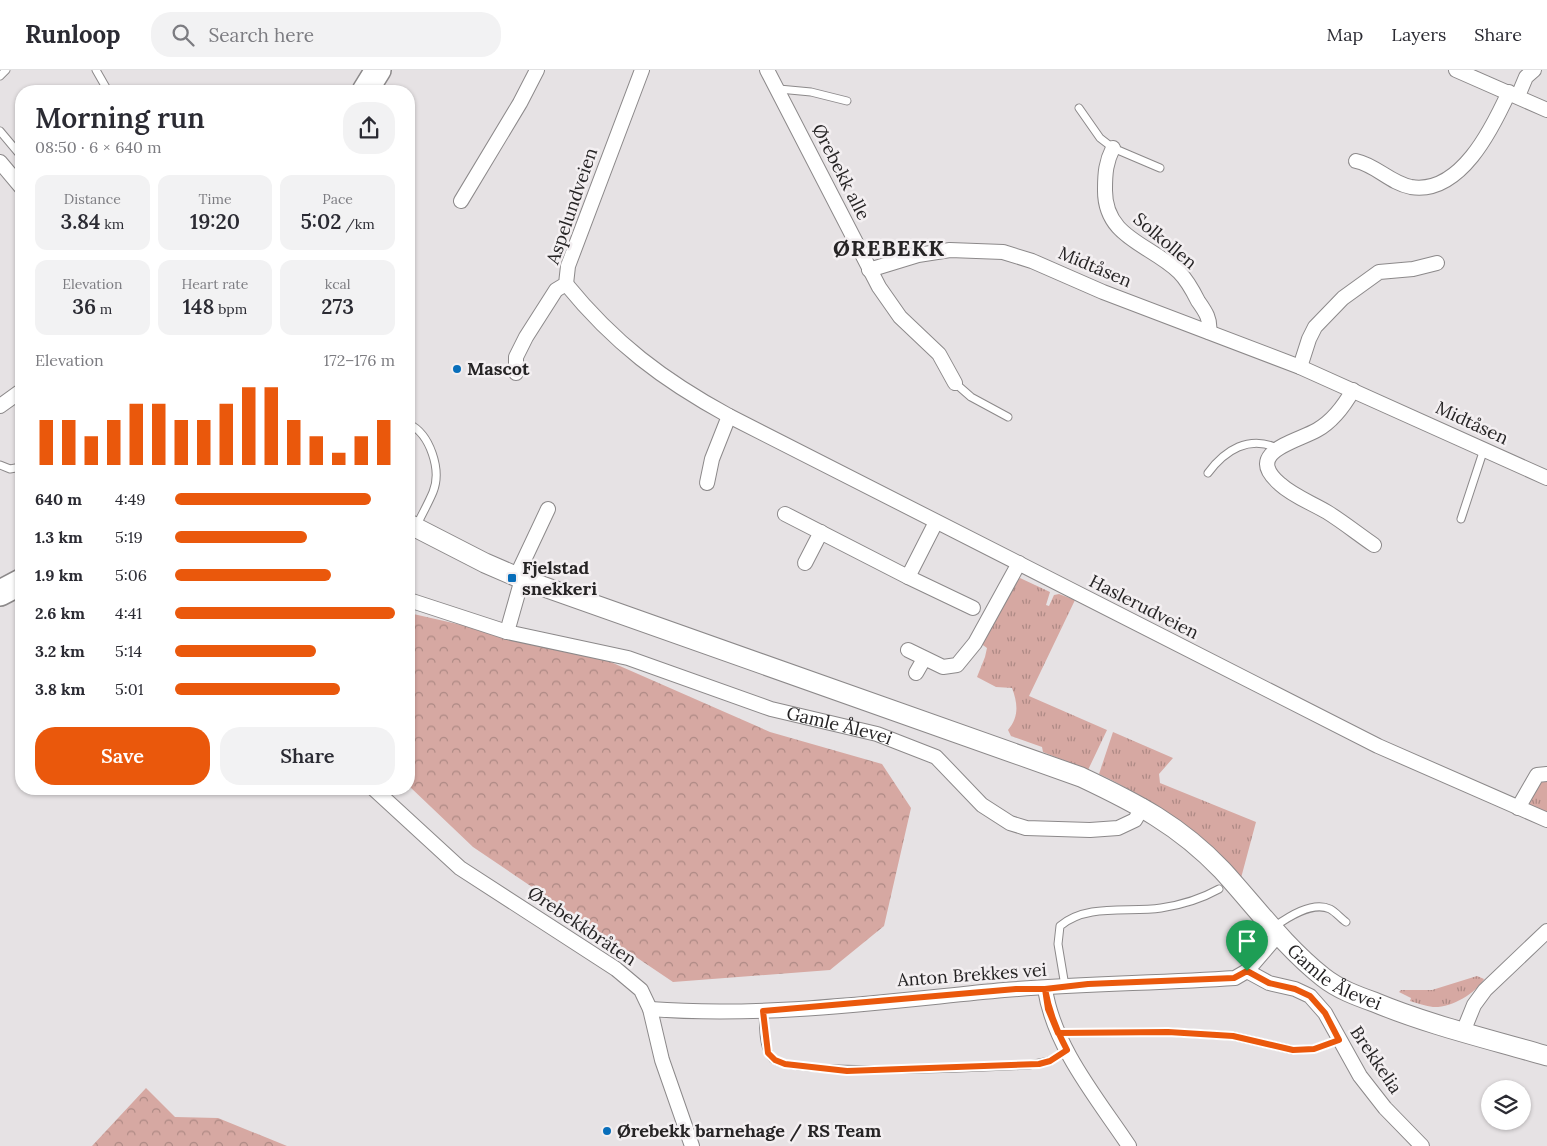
<!DOCTYPE html>
<meta charset="utf-8">
<style>
body{margin:0;font-family:Lora,serif;background:#f2f2f3;color:#2b2b33;height:100vh;display:flex;flex-direction:column;font-size:19px;white-space:nowrap}
*{box-sizing:border-box;margin:0}
p{font-size:16px;color:#7c7c81}
.icon{flex:none;width:28px;height:28px;fill:none;stroke:currentColor;stroke-width:2;stroke-linecap:round;stroke-linejoin:round}
.map{position:relative;flex:1;overflow:hidden}
.sheet{position:absolute;left:15px;top:15px;width:400px;height:710px;display:flex;flex-direction:column;background:#fff;border-radius:20px;box-shadow:0 1px 4px #0004}
.sheet>*{flex:none}
.fabs{position:absolute;left:1481px;top:1010px;display:grid;gap:10px}
.fabs a{display:grid;place-items:center;width:50px;height:50px;border-radius:50%;background:#fff;box-shadow:0 1px 4px #0004;font-size:25px}
.pin{position:absolute;display:grid;place-items:center;width:42px;height:42px;color:#fff;margin:-51px -21px;border-radius:50% 50% 50% 0;rotate:-45deg;box-shadow:0 0 5px #0007}
.pin .icon{rotate:45deg}
.round{display:grid;place-items:center;flex:none;width:52px;height:52px;border-radius:20px;background:#f2f2f3}
.summary{display:flex;align-items:center;justify-content:space-between;height:85px;padding:0 20px}
h1{font-size:28px;font-weight:600;line-height:38px}
.stats{display:grid;grid-template-columns:repeat(3,1fr);gap:8px;height:85px;padding:5px 20px}
.stats div{display:grid;align-content:center;border-radius:12px;background:#f2f2f3;text-align:center}
.stats b{font-size:21px;font-weight:600}
.stats small{font-size:14px;font-weight:400}
.stats p{font-size:14px}
.chart{height:140px;padding:10px 20px}
.chart p{display:flex;justify-content:space-between}
.chart svg{width:100%;height:90px;margin-top:5px;stroke:#ea580c;stroke-width:6}
.cta{display:flex;gap:10px;margin-top:auto;padding:10px 20px}
.cta a{flex:1;height:58px;border-radius:20px;background:#ea580c;color:#fff;font-size:20px;font-weight:600;line-height:58px;text-align:center}
.cta a+a{background:#f2f2f3;color:#2b2b33}
ul{padding:0 20px;list-style:none;font-size:16px}
li{display:grid;grid-template-columns:80px 60px 1fr;align-items:center;height:38px}
li i{height:12px;border-radius:6px;background:#ea580c}
header{display:flex;align-items:center;gap:30px;box-sizing:border-box;height:70px;padding:0 25px;background:#fff;border-bottom:1px solid #e1e1e2}
header strong{font-size:24px}
nav{display:flex;gap:28px;margin-inline-start:auto;font-size:18px}
.search{width:350px;height:45px;background:#f2f2f3;display:flex;align-items:center;gap:12px;box-sizing:border-box;padding:0 18px;border-radius:20px;color:#7c7c81;font-size:19px}
.map>svg:first-child{display:block}
</style>
<header>
<strong>Runloop</strong>
<div class="search"><svg class="icon" aria-label="search" viewBox="0 0 24 24"><circle cx="10" cy="10" r="6"/><path d="M15 15l6 6"/></svg>Search here</div>
<nav><a>Map</a><a>Layers</a><a>Share</a></nav>
</header>
<div class="map">
<svg width="1547" height="1076" viewBox="0 0 1547 1076">
<defs>
<pattern id="grass-tufts" width="24" height="20" patternUnits="userSpaceOnUse" patternTransform="scale(1.25)"><rect width="24" height="20" fill="#d6a8a2"/><path d="M3 7l-1-3M5 7V3M7 7l1-3M15 17l-1-3M17 17v-4M19 17l1-3" fill="none" stroke="#ad8984"/></pattern>
<pattern id="forest-crowns" width="20" height="18" patternUnits="userSpaceOnUse" patternTransform="scale(1.25)"><rect width="20" height="18" fill="#d6a8a2"/><path d="M2 6a3 3 0 1 1 6 0M12 15a3 3 0 1 1 6 0" fill="none" stroke="#ad8984"/></pattern>
</defs>
<rect width="100%" height="100%" fill="#e6e2e4"/>
<g fill="url(#grass-tufts)">
<path d="M1020,508L1050,522L1046,535L1049,536L1054,525L1059,524L1075,530L1029,626L1107,660L1088,700L1043,682L1042,677L1011,666L1008,660C1019,647 1018,634 1012,618L996,617L977,607L985,587L987,578L980,573L1011,517Z"/>
<path d="M1113,662L1173,688L1159,704L1160,713L1256,752L1241,808C1194,763 1159,732 1099,704Z"/>
<polygon points="1547,708 1547,744 1525,735 1534,715"/>
<path d="M1477,906L1484,909C1475,924 1451,938 1433,937C1426,936 1417,933 1410,931L1411,928L1399,922L1401,920H1432Z"/>
</g>
<g fill="url(#forest-crowns)">
<polygon points="409,543 597,586 770,662 882,694 911,738 884,856 830,900 673,912 473,777 409,716"/>
<polygon points="146,1018 175,1047 218,1048 287,1076 92,1076"/>
</g>
<g fill="none" stroke-linecap="round" stroke-linejoin="round">
<defs>
<g id="lane">
<polyline points="96,0 108,21"/>
<polyline points="0,6 6,0"/>
<polyline points="779,19 811,22 847,31"/>
<polyline points="1079,38 1100,68 1113,78 1160,98"/>
<polyline points="0,61 21,86"/>
<polyline points="955,313 971,327 1008,347"/>
<path d="M409,354C430,364 442,400 433,422C428,434 421,446 416,457"/>
<polyline points="0,395 10,399 21,397"/>
<path d="M1208,403C1225,380 1249,365 1277,378"/>
<polyline points="1461,449 1484,379"/>
<path d="M1274,857C1288,847 1312,831 1330,839C1336,842 1341,849 1346,852"/>
<path d="M1065,916L1058,874L1060,856C1087,833 1129,843 1161,838C1181,835 1201,829 1219,819"/>
<path d="M763,941C764,956 762,978 773,989C793,1007 991,997 1029,995L1050,991L1067,980"/>
<polyline points="1058,963 1169,962 1233,966 1293,980 1314,979 1339,970"/>
</g>
<g id="street">
<polyline points="767,0 879,217 900,247 939,284 955,313"/>
<polyline points="1456,0 1547,40"/>
<polyline points="1518,26 1526,7 1534,0"/>
<path d="M1113,78C1106,92 1105,103 1105,119C1104,168 1150,174 1179,202C1187,210 1193,221 1198,231C1205,241 1211,249 1209,262"/>
<path d="M1356,91C1376,95 1390,113 1411,117C1460,125 1492,59 1509,22"/>
<polyline points="0,92 21,117"/>
<polyline points="461,131 520,33 537,0"/>
<polyline points="869,200 918,185 950,180 1003,182 1032,191 1103,222 1300,297 1547,408"/>
<path d="M566,214C614,273 663,310 729,346L1378,676L1547,750"/>
<polyline points="1300,297 1309,269 1315,257 1343,228 1379,202 1413,199 1437,193"/>
<polyline points="516,303 516,287 526,267 556,220 566,214 568,196 642,0"/>
<path d="M1353,320C1344,336 1333,351 1317,360C1296,372 1243,382 1280,414C1293,426 1312,433 1327,442C1343,452 1358,464 1374,475"/>
<polyline points="0,336 21,321"/>
<polyline points="707,413 712,389 729,346"/>
<polyline points="785,444 908,507 936,452"/>
<polyline points="805,493 821,462"/>
<polyline points="516,507 548,439"/>
<polyline points="908,507 973,538"/>
<path id="s1" d="M522,509L507,562L628,588L771,639L877,664L936,687L982,735L1010,753L1026,758L1090,760L1118,758L1135,750L1143,736"/>
<polyline points="409,530 507,562"/>
<polyline points="908,580 943,597 957,595 975,573 1019,493"/>
<polyline points="916,603 924,589"/>
<polyline points="374,719 460,798 616,899 641,920 650,939 662,990 692,1076"/>
<polyline points="1518,738 1537,705 1547,704"/>
<polyline points="1247,901 1269,913 1295,919 1310,926 1325,943 1360,1006 1385,1038 1422,1076"/>
<path d="M1045,919C1054,977 1097,1028 1129,1076"/>
<path d="M650,939C768,948 887,931 1004,920C1081,914 1158,913 1235,908L1247,901L1278,865"/>
<polyline points="1463,962 1474,935 1485,920 1547,861"/>
</g>
<g id="secondary">
<path id="s2" d="M409,454L485,493L522,509L1081,707C1136,733 1179,755 1222,800C1255,836 1284,876 1323,907C1338,919 1357,926 1374,932C1429,955 1489,969 1547,986"/>
</g>
<g id="highway">
<polyline points="365,21 378,0"/>
<polyline points="0,523 21,512"/>
</g>
</defs>
<use href="#lane" stroke="#8c898a" stroke-width="9"/>
<use href="#street" stroke="#8c898a" stroke-width="16"/>
<use href="#secondary" stroke="#8c898a" stroke-width="21"/>
<use href="#highway" stroke="#8c898a" stroke-width="28"/>
<use href="#lane" stroke="#fff" stroke-width="7"/>
<use href="#street" stroke="#fff" stroke-width="14"/>
<use href="#secondary" stroke="#fff" stroke-width="19"/>
<use href="#highway" stroke="#fff" stroke-width="25"/>
</g>
<g fill="none" stroke-linecap="round" stroke-linejoin="round">
<defs>
<path id="route" d="M1247,901L1234,908L1088,914L1045,919C1049,941 1056,960 1067,980L1050,991L1039,994L847,1001L785,994L775,990L768,983L763,941L1016,919H1045L1048,939L1058,963L1168,962L1233,966L1293,980L1314,979L1339,970L1325,943L1310,926L1295,919L1269,913L1247,901"/>
</defs>
<use href="#route" stroke="#fff" stroke-width="10"/>
<use href="#route" stroke="#ea580c" stroke-width="6"/>
</g>
<g fill="#086eba" stroke="#f3eff1" stroke-width="2">
<circle cx="457" cy="299" r="5"/>
<rect x="507" y="503" width="10" height="10" rx="2.5"/>
<circle cx="607" cy="1061" r="5"/>
</g>
<g text-anchor="middle" stroke-width="5" stroke-linejoin="round" paint-order="stroke">
<g font-size="18" fill="#262425" stroke="#f3eff1">
<text transform="translate(841 102) rotate(63)" y="6">Ørebekk alle</text>
<text transform="translate(572 136) rotate(-71)" y="6">Aspelundveien</text>
<text transform="translate(1165 171) rotate(40)" y="6">Solkollen</text>
<text transform="translate(1095 197) rotate(23)" y="6">Midtåsen</text>
<text transform="translate(1472 353) rotate(25)" y="6">Midtåsen</text>
<text transform="translate(1144 537) rotate(27)" y="6">Haslerudveien</text>
<text dy="6" stroke="none"><textPath href="#s1" startOffset="401">Gamle Ålevei</textPath></text>
<text transform="translate(582 856) rotate(34)" y="6">Ørebekkbråten</text>
<text dy="6" stroke="none"><textPath href="#s2" startOffset="1046">Gamle Ålevei</textPath></text>
<text transform="translate(972 905) rotate(-4)" y="6">Anton Brekkes vei</text>
<text transform="translate(1376 990) rotate(56)" y="6">Brekkelia</text>
</g>
<g font-size="18" font-weight="bold" fill="#262425" stroke="#f3eff1" text-anchor="start">
<text x="467" y="305">Mascot</text>
<text x="522" y="504">Fjelstad<tspan x="522" dy="21">snekkeri</tspan></text>
<text x="617" y="1067">Ørebekk barnehage / RS Team</text>
</g>
<g font-size="22" font-weight="bold" letter-spacing="1" fill="#262425" stroke="#f3eff1">
<text x="889" y="186">ØREBEKK</text>
</g>
</g>
</svg>
<div class="fabs">
<a><svg class="icon" aria-label="layers" viewBox="0 0 24 24"><path d="M12 4l9 5-9 5-9-5zM3 14l9 5 9-5"/></svg></a>
</div>
<div class="pin" style="left:1247px;top:901px;background:#1e9e55"><svg class="icon" aria-label="arrive" viewBox="0 0 24 24"><path d="M6 21V4h12l-3 4 3 4H6"/></svg></div>
<section class="sheet">
<div class="summary"><div><h1>Morning run</h1><p>08:50 · 6 × 640 m</p></div><a class="round"><svg class="icon" aria-label="share" viewBox="0 0 24 24"><path d="M12 15V3M7 8l5-5 5 5M5 13v7h14v-7"/></svg></a></div>
<div class="stats">
<div><p>Distance</p><b>3.84<small> km</small></b></div>
<div><p>Time</p><b>19:20</b></div>
<div><p>Pace</p><b>5:02<small> /km</small></b></div>
</div>
<div class="stats">
<div><p>Elevation</p><b>36<small> m</small></b></div>
<div><p>Heart rate</p><b>148<small> bpm</small></b></div>
<div><p>kcal</p><b>273</b></div>
</div>
<div class="chart"><p><span>Elevation</span>172–176 m</p>
<svg viewBox="0 0 160 44" preserveAspectRatio="none"><path d="M5 44V22M15 44V22M25 44V30M35 44V22M45 44V14M55 44V14M65 44V22M75 44V22M85 44V14M95 44V6M105 44V6M115 44V22M125 44V30M135 44V38M145 44V30M155 44V22"/></svg>
</div>
<ul>
<li><b>640 m</b>4:49<i style="width:89%"></i></li>
<li><b>1.3 km</b>5:19<i style="width:60%"></i></li>
<li><b>1.9 km</b>5:06<i style="width:71%"></i></li>
<li><b>2.6 km</b>4:41<i style="width:100%"></i></li>
<li><b>3.2 km</b>5:14<i style="width:64%"></i></li>
<li><b>3.8 km</b>5:01<i style="width:75%"></i></li>
</ul>
<div class="cta"><a>Save</a><a>Share</a></div>
</section>
</div>
